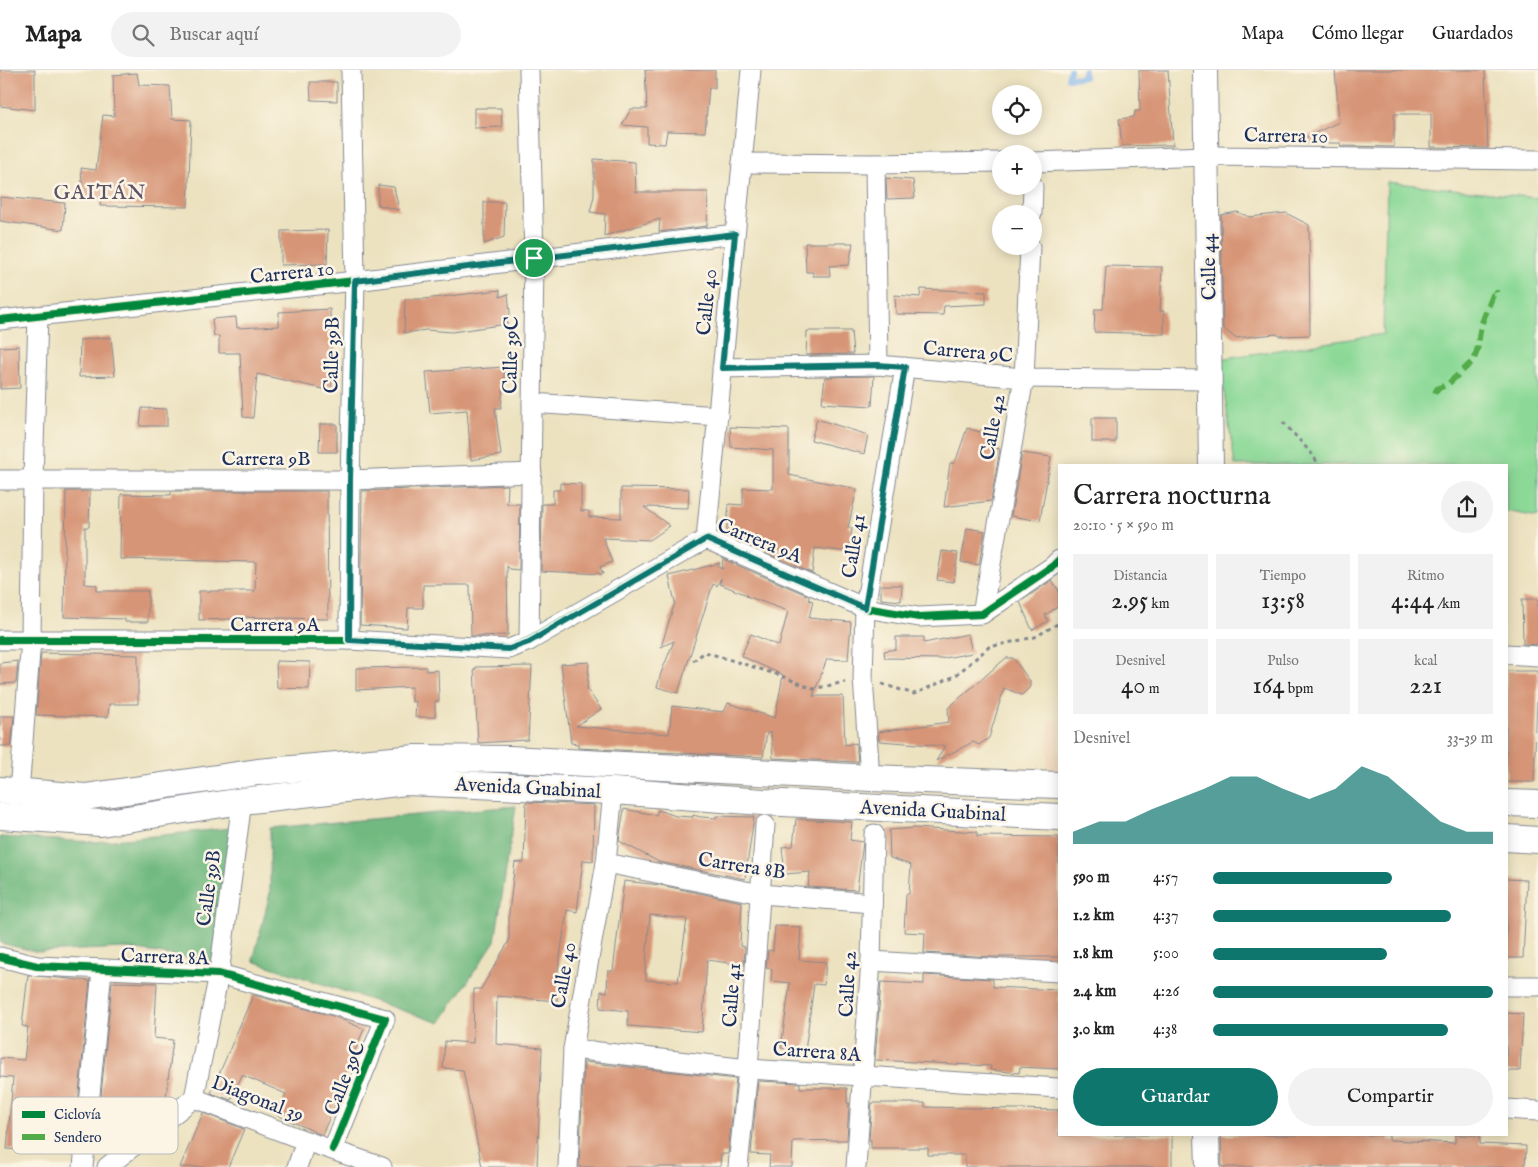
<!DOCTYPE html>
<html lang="es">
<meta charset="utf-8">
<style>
body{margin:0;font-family:"IM FELL English",serif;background:#f2f2f2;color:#222;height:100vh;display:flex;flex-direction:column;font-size:19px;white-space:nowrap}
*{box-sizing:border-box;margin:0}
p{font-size:16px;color:#767676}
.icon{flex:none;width:28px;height:28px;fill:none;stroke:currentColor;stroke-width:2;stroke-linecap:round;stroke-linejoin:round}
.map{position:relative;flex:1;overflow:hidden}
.sheet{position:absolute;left:1058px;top:394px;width:450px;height:672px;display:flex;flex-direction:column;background:#fff;border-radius:0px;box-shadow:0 2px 12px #0003}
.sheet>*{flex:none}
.controls{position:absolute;left:992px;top:15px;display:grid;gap:10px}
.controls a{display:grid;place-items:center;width:50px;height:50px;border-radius:50%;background:#fff;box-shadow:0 2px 12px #0003;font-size:25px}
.pin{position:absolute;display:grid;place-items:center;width:42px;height:42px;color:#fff;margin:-21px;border:2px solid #fff;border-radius:50%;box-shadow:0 1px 5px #0007}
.round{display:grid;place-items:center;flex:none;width:52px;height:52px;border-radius:26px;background:#f2f2f2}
.overview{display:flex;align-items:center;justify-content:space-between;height:85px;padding:0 15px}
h1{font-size:28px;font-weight:600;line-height:38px}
.metrics{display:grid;grid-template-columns:repeat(3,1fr);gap:8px;height:85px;padding:5px 15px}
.metrics div{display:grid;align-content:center;border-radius:0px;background:#f2f2f2;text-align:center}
.metrics b{font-size:25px;font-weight:600}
.metrics small{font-size:14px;font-weight:400}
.metrics p{font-size:14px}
.chart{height:140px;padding:10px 15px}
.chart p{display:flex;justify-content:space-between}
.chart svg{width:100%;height:90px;margin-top:5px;fill:#0f766e;opacity:.7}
.primary-button{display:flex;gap:10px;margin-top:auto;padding:10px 15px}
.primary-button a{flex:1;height:58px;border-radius:30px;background:#0f766e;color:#fff;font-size:20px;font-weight:600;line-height:58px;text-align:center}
.primary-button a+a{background:#f2f2f2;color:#222}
ul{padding:0 15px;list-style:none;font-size:16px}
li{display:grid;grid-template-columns:80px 60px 1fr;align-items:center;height:38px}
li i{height:12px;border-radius:6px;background:#0f766e}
header{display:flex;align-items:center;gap:30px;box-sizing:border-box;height:70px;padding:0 25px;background:#fff;border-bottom:1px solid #e0e0e0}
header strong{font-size:24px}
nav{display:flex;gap:28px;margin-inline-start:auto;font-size:18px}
.search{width:350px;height:45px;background:#f2f2f2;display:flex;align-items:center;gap:12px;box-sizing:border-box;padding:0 18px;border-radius:28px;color:#767676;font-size:19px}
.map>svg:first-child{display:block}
</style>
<header>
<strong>Mapa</strong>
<div class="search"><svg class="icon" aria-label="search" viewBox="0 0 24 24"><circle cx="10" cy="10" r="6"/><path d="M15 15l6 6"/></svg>Buscar aquí</div>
<nav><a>Mapa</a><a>Cómo llegar</a><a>Guardados</a></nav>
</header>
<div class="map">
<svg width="1538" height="1097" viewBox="0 0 1538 1097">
<rect width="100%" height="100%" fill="#fcf5e5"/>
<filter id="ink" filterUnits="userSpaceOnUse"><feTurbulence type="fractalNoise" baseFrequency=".02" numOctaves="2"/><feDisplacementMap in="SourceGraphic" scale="10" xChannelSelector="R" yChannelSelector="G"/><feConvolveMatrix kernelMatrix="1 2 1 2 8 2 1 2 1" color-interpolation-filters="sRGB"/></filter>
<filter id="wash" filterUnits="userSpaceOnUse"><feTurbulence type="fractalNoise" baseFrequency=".0096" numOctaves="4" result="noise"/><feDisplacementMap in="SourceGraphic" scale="20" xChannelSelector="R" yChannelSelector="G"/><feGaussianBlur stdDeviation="1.12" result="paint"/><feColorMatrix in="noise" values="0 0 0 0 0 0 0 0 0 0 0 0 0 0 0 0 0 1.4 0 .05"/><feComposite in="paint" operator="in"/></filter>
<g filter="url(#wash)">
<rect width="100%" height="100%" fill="#ece2c0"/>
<polygon fill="#efd6bc" points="1059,649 1059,700 1047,700 1049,651"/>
<polygon fill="#8cd997" stroke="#54847a" points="1387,112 1538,128 1538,447 1506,441 1506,395 1235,395 1219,289 1383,264"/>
<g fill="#71b980" stroke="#46746f">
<polygon points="516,736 495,871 440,953 253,891 270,823 270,758"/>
<polygon points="231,758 212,891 124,878 38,882 0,873 0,767 95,772"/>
</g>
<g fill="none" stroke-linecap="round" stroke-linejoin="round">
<polyline stroke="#80b3ed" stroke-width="6" points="1070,0 1068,8 1084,7 1084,1"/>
</g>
<g id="blocks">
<g fill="#d79577" fill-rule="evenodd">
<polygon points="0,0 35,0 35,40 0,36"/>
<polygon points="645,0 715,0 715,18 709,17 705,62 667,61 665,74 647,73 647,57 622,55 631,39 647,39"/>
<polygon points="1139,0 1168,0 1173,75 1122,76 1119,49 1134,47 1135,41 1140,41"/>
<polygon points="1335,0 1485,0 1488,78 1431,77 1431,44 1394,44 1394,77 1341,76 1340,73 1293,73 1339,52"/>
<polygon points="137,3 139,15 170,16 172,49 191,50 188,137 100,136 101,128 83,127 81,98 96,100 103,45 114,46 113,5"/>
<polygon points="310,12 337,12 337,31 311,30"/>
<polygon points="474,38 501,38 502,57 474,58"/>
<polygon points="594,89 635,92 636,122 708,122 707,156 659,162 660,149 604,166 605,144 590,142 594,126"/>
<polygon points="886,108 913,110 915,128 887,129"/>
<polygon points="378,115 394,117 399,140 378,135"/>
<polygon points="0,127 65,133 63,160 0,151"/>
<polygon points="484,132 505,132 504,167 484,174"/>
<polygon points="1237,142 1250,147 1286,143 1309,155 1310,265 1280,266 1276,264 1235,268 1223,258 1221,145"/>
<polygon points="328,160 327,194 281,195 281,161"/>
<polygon points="805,173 853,173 849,195 829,196 830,206 813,206 813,202 806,202"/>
<polygon points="1106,196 1162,197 1160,241 1164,241 1164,264 1094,262 1095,239 1103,239"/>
<polygon points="921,219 986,222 986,234 944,236 943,245 896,244 895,225 920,227"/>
<polygon points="500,220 500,227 508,224 510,243 507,254 452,262 426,260 404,263 405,229 424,229"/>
<polygon points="330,239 332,321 257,304 253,348 243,347 240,283 219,283 219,266 214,266 212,249 236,247 237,258 279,256 279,242"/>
<polygon points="807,261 851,261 853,284 806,285"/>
<polygon points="111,267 115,306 79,307 80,270"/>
<polygon points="19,276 20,318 0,319 0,277"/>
<polygon points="505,297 501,338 495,338 501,385 471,390 467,340 430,343 426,302"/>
<polygon points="874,306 872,336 822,333 825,307"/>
<polygon points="142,338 167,339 167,356 140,356"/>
<rect x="1092" y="348" width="24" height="24"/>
<polygon points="817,349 868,365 864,384 811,370"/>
<polygon points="320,354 337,354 337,382 319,382"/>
<polygon points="730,357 789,359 789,405 857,419 848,458 852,458 849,482 815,478 812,503 726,465 729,434 743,435 743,418 773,419 773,380 731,377"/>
<polygon points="967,358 996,367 995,378 1000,379 991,431 944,437 950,393 955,393"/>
<polygon points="1022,383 1051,387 1040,451 1011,446"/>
<polygon points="560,413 581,414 581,441 589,441 589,447 621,448 621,418 689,419 688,438 644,437 670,456 650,470 603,468 612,492 600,497 603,504 541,501 542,434 553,434 553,420 560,420"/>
<polygon points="508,415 507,434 520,434 519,500 510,499 507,496 508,565 471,566 470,515 423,515 423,538 408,538 407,558 360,555 362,421"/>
<polygon points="66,421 90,421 89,457 85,457 85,514 97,515 97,521 148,521 148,552 125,552 125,549 64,547"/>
<polygon points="171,421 327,421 328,549 235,547 235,549 199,550 199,521 255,521 256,492 120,489 121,424 171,425"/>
<polygon points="967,458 985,461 979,495 961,492"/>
<polygon points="942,481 958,483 954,512 937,510"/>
<polygon points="723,489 809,526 809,530 813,531 809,548 851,552 848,590 827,589 813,626 843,626 845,675 856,673 858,692 773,688 771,663 767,663 763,687 578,678 578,674 571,673 561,594 589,592 587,619 601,639 576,656 669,664 672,636 724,642 728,633 775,648 783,605 741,586 751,564 779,576 788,541 746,526 747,525 720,514 721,508 717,516 713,514 678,623 657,617 661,603 674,571 661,577 675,532 669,506 720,493 718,497 722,499"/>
<polygon points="1052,510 1059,521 1059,536 1045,545 1048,551 1032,560 1020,532"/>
<polygon points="881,515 902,515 901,531 881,529"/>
<polygon points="1522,529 1538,529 1538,575 1523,574"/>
<polygon points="968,564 972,583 940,589 885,588 884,581 896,579 896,567 924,567 924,573"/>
<polygon points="41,583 138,585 138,634 109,634 108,647 36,645"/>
<polygon points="1006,588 1013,588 1030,611 1030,617 1022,625 1004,618 989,668 979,675 973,672 936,691 945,676 879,671 878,662 949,652 948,638"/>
<polygon points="18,591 16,613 0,614 0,593"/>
<polygon points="276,591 310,592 309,619 277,618"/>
<polygon points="532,596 528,670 478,673 474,599 476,599 476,597"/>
<polygon points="426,597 426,601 438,600 439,631 435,631 435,647 415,647 416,631 412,632 412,617 356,620 356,598"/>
<polygon points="1506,601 1538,601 1534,712 1506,712"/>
<polygon points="0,646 14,646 11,676 0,676"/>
<polygon points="526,732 594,735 593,791 583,790 577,842 567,840 557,907 559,907 557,931 497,926 496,974 542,978 537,1097 482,1097 463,1000 443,998 445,971 473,973 474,919 481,919 509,871 509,843 515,792 524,793"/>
<polygon points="624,739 656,745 658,740 676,746 693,747 693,745 701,747 716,748 716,746 754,747 745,809 659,792 619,771"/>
<polygon points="796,749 852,752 850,770 863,772 857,820 808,817 810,802 785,804 782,777 793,776"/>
<polygon points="914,758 977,762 977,766 1059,767 1059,887 993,887 924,883 925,863 904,862 906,824 909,824 911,795 890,788 889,760"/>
<polygon points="1506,809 1527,810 1523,888 1506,888"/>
<path d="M624,811L660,815L742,832L740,876L745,877L744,895L707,890L702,962L628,956V941L600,938L601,921L607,922L608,901H613ZM650,845L687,849L678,912L646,910V904H645Z"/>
<polygon points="775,856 801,857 799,890 826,892 824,915 814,914 805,981 781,978 790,913 771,911 772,899 766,898 768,880 773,881"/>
<polygon points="28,905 90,911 73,1085 7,1079 13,1008 0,1007 0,988 24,990 28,957 22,956"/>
<polygon points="924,905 993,909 993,917 1059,920 1059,999 1020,997 1019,1003 990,1000 991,996 875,990 881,912 924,914"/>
<polygon points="112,912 157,913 154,968 173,970 166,1027 96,1077"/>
<polygon points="253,925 333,946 364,959 341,1015 343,1016 322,1065 277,1045 286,1024 242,1005 231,1030 211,1023"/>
<polygon points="1506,943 1523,944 1520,1001 1506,1001"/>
<polygon points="584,992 736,1009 728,1084 721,1084 720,1097 579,1097"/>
<polygon points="758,1011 800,1013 800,1018 847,1018 847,1033 849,1033 847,1070 793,1071 792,1097 769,1097 770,1085 751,1084"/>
<polygon points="872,1033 925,1033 925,1037 1059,1040 1059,1065 1172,1065 1172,1097 965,1097 965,1085 928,1085 928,1078 871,1078 871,1070 869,1070"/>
<polygon points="203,1043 244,1059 228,1097 180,1097"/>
<polygon points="1221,1065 1389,1065 1389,1070 1455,1073 1455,1065 1480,1065 1480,1074 1526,1076 1525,1097 1222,1097"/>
</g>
</g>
</g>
<g filter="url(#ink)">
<use href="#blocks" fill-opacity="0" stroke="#84888f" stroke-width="1"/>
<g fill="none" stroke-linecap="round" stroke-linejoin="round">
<defs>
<g id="minor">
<polyline points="529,0 534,188 529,571"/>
<polyline points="1034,92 1207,86 1538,90"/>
<polyline points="742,93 875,94 1001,92"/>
<polyline points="875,94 878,295"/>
<polyline points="1032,144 1033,116"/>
<polyline points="0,250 355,211 735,164"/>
<polyline points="722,298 878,295 1024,308 1209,310"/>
<polyline points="532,333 718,346"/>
<polyline points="0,410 350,410 532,403"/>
<polyline points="706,469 751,0"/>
<polyline points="982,544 1024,308 1030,176"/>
<polyline points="0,570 349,570 509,579 529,571 706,469 865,538 919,547 982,544 1053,496 1059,490"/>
<polyline points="349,570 350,410 355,211 351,0"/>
<polyline points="1506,584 1538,586"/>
<polyline points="869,693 863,608 865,538 905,297"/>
<polyline points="19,722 31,570 33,410 38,246"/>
<polyline points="606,793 761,824 872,833"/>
<polyline points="0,887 37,896 219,904 385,949 333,1079"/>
<polyline points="871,891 1059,902"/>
<polyline points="1506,916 1538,916"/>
<polyline points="573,979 748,999 1059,1018"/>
<polyline points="194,1028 219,904 242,731"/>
<polyline points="194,1028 306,1071 382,1097"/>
<polyline points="1506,1039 1538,1041"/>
<polyline points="83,1097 102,900"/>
<polyline points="107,1097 194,1028"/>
<polyline points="297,1097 306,1071"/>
<polyline points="568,1097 573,979 606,793 613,721"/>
<polyline points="738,1097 748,999 765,755"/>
<polyline points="856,1097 871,891 874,764"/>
</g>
<g id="tertiary">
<polyline points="1205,0 1211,395"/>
<polyline points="1207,1065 1208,1097"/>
</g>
<g id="secondary">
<polyline points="0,720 85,727 258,702 416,688 510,689 871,708 1059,715"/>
<polyline points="1506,733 1538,734"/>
<polyline points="0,746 101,753 242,731 406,712 613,721 763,732 1059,747"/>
<polyline points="1506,768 1538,770"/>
</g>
</defs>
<use href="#minor" stroke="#84888f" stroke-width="21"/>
<use href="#tertiary" stroke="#84888f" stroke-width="26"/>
<use href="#secondary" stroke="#84888f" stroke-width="28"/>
<g stroke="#84888f" stroke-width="3" stroke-dasharray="4 4" stroke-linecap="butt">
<polyline points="1283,352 1312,384 1319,395"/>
<polyline points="693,591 705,582 779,605 813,619 845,612"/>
<polyline points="882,614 914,624 955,606 989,577 1035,567 1059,553"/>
</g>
<use href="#minor" stroke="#fff" stroke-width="19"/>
<use href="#tertiary" stroke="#fff" stroke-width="24"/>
<use href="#secondary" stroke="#fff" stroke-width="26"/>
<polyline stroke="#52ab49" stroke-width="6" stroke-dasharray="12 6" stroke-linecap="butt" points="1435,323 1437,319 1448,314 1473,291 1477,281 1481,255 1493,225 1496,225 1496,220"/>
<defs>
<g id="cycleway">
<polyline points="0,250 355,211 735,164"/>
<polyline points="0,570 349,570 509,579 529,571 706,469 865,538 919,547 982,544 1053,496 1059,490"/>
<polyline points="0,887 37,896 219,904 385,949 333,1079"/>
</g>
</defs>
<use href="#cycleway" stroke="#fcf5e5" stroke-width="11"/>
<use href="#cycleway" stroke="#00873e" stroke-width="8"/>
</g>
</g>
<g fill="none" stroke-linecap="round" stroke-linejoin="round" filter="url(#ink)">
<defs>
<polygon id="route" points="735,164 722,298 878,295 905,297 865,538 706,469 529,572 509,579 349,570 350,410 355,211"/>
</defs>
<use href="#route" stroke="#fff" stroke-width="10"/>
<use href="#route" stroke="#0f766e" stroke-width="6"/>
</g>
<g text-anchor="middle" stroke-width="5" stroke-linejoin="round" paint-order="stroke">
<g font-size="20" fill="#1b2f5e" stroke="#fcf5e5">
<text transform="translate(1286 65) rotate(1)" y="7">Carrera 10</text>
<text transform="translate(1208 197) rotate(-91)" y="7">Calle 44</text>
<text transform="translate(292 202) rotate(-6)" y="7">Carrera 10</text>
<text transform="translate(706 232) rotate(-84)" y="7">Calle 40</text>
<text transform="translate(968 281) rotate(5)" y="7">Carrera 9C</text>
<text transform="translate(331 285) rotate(-89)" y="7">Calle 39B</text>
<text transform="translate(510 285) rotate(-89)" y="7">Calle 39C</text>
<text transform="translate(992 357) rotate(-80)" y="7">Calle 42</text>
<text x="266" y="395">Carrera 9B</text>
<text transform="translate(760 470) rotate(22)" y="7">Carrera 9A</text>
<text transform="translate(853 476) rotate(-81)" y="7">Calle 41</text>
<text x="275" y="561">Carrera 9A</text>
<text transform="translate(528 717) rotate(3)" y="7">Avenida Guabinal</text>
<text transform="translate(933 740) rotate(3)" y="7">Avenida Guabinal</text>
<text transform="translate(742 795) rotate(9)" y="7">Carrera 8B</text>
<text transform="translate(208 818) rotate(-82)" y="7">Calle 39B</text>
<text transform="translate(165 886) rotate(2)" y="7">Carrera 8A</text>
<text transform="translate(563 905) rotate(-80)" y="7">Calle 40</text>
<text transform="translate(847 914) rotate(-87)" y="7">Calle 42</text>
<text transform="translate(731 925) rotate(-86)" y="7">Calle 41</text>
<text transform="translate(817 981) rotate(4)" y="7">Carrera 8A</text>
<text transform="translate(344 1008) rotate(-68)" y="7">Calle 39C</text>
<text transform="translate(258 1028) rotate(21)" y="7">Diagonal 39</text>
</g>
<g font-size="21" letter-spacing="1" fill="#5d5367" stroke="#fcf5e5">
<text x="100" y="129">GAITÁN</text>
</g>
</g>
<rect x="12" y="1027" width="166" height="57" rx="8" fill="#fcf5e5" stroke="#b8babc" stroke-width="1"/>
<rect x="22" y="1041" width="23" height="7" fill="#00873e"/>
<rect x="22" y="1064" width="23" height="6" fill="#52ab49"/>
<g font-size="14" fill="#1b2f5e">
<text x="54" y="1049">Ciclovía</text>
<text x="54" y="1072">Sendero</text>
</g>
</svg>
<div class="controls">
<a><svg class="icon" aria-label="locate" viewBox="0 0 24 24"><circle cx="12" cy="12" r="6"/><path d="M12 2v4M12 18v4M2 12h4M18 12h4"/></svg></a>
<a>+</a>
<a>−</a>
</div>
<div class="pin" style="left:534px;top:188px;background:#1e9e55"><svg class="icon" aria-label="arrive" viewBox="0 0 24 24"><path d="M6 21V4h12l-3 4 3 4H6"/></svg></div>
<section class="sheet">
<div class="overview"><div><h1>Carrera nocturna</h1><p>20:10 · 5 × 590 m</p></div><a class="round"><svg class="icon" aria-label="share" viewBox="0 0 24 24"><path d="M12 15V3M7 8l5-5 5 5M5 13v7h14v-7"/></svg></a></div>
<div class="metrics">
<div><p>Distancia</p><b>2.95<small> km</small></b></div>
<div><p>Tiempo</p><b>13:58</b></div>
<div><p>Ritmo</p><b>4:44<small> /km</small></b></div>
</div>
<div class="metrics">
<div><p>Desnivel</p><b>40<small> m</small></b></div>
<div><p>Pulso</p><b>164<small> bpm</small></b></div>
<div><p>kcal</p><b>221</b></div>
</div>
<div class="chart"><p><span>Desnivel</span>33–39 m</p>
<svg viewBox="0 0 160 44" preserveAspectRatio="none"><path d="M0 44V38L10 33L20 33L30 27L40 22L50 17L60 11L70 11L80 17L90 22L100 17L110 6L120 11L130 22L140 33L150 38L160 38V44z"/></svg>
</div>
<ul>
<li><b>590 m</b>4:57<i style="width:64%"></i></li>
<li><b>1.2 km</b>4:37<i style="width:85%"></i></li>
<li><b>1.8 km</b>5:00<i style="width:62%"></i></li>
<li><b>2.4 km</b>4:26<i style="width:100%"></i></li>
<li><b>3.0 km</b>4:38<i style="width:84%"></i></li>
</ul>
<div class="primary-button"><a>Guardar</a><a>Compartir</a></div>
</section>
</div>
